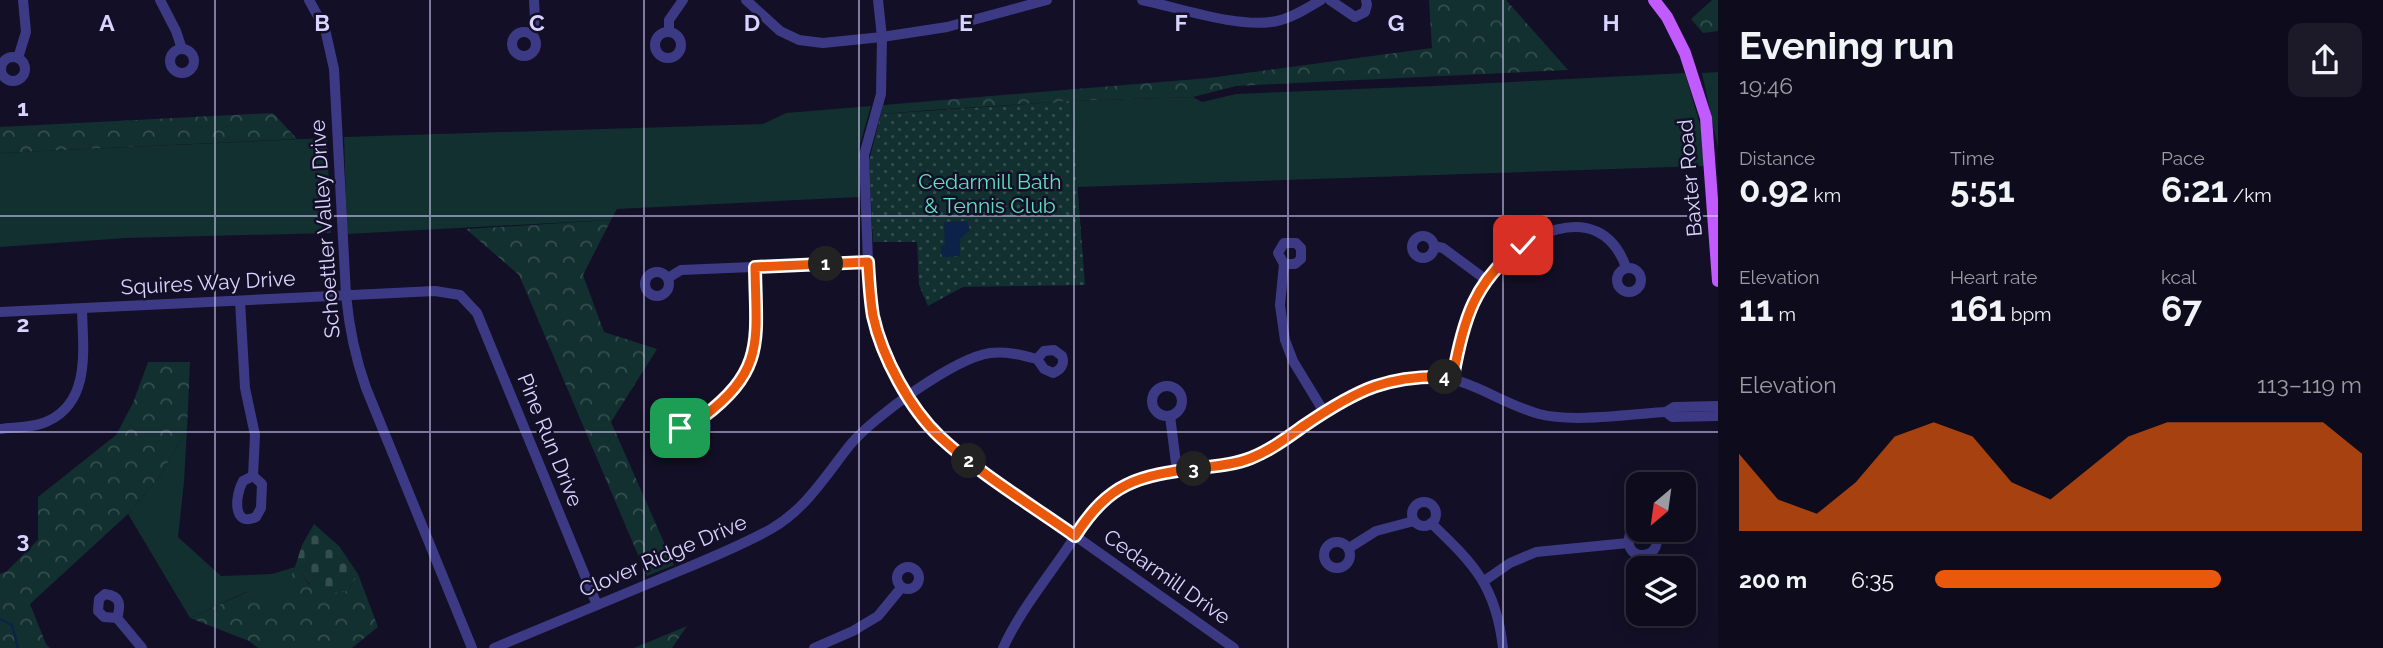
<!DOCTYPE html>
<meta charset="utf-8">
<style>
body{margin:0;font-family:Raleway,sans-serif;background:#1c1929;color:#f1f3f6;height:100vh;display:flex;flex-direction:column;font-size:26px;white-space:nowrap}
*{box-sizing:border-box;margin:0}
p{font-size:23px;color:#9b9ba3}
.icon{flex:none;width:38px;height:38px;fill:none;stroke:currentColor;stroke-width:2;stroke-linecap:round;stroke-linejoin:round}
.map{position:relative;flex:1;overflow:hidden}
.details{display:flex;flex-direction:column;background:#0e0b1c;width:665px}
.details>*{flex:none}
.needle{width:46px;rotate:209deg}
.buttons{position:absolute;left:1626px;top:472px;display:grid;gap:14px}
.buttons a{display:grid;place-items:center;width:70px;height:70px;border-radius:14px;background:#0e0b1c;box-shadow:0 4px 18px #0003,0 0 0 2px #2e2b3b;font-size:35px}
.pin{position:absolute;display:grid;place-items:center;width:60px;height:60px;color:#fff;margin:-30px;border-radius:14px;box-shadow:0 4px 10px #0006}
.km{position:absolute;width:35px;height:35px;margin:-18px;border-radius:50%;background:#222;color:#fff;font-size:19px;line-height:35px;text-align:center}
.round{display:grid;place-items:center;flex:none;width:74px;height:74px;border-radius:14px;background:#1c1929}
.head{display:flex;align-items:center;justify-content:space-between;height:119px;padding:0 21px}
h1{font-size:38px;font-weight:700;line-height:52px}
.stats{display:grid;grid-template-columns:repeat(3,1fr);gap:10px;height:119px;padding:7px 21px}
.stats div{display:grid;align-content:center}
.stats b{font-size:35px;font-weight:700}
.stats small{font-size:19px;font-weight:400}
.stats p{font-size:19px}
.chart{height:196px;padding:14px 21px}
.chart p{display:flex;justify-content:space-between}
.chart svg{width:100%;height:126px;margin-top:7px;fill:#ea580c;opacity:.7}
ul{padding:0 21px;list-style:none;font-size:23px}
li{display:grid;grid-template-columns:112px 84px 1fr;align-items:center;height:52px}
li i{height:18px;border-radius:9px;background:#ea580c}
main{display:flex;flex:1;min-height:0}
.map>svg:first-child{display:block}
</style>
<main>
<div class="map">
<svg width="1718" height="648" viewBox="0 0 1718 648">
<defs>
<pattern id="forest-crowns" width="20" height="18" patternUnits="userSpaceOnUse" patternTransform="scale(1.75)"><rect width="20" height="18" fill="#12302f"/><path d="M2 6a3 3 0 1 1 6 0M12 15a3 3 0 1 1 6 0" fill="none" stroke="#344d4e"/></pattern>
<pattern id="cemetery-stones" width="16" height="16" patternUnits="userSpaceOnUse" patternTransform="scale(1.75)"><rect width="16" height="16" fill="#12302f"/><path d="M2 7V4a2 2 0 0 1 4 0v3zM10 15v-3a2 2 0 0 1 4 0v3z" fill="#344d4e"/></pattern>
<pattern id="park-dots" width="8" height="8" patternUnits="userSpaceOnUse" patternTransform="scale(1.75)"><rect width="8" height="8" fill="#12302f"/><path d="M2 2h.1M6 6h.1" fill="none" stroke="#344d4e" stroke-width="1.8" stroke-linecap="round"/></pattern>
</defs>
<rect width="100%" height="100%" fill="#130f26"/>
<g fill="#12302f">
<polygon points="1718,72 1718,148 1702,73"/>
<polygon points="1685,73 1701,128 1704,166 1077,187 1071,101 1193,97 1202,102 1236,94 1433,86"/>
<polygon points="931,101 931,110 881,114 883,105"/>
<polygon points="871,106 859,148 860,197 617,209 611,220 347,234 344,137 763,124 786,113"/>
<polygon points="327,138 331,233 126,238 0,247 0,153"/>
<polygon points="187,429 184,482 178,537 221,576 272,574 295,567 278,605 246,592 190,618 128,514 160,476"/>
</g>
<g fill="url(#forest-crowns)">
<polygon points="1429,0 1506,0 1568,70 1236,86 1193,97 1071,101 931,110 931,101 1209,78 1432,48"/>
<polygon points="1712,0 1718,0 1718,31 1703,33 1691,19"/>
<polygon points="273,113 297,139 0,153 0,127"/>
<polygon points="611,220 583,275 604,332 657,349 611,422 674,565 647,576 519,275 466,229"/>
<polygon points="148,362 190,362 187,429 160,476 128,514 30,604 46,644 50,648 0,648 0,574 7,571 38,540 38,497 116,435 133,403"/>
<polygon points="295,567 309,584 348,591 358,574 378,627 352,648 258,648 249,641 190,618 247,592 278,604"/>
<polygon points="687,626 672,648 634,648"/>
</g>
<path fill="url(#cemetery-stones)" d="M314,524L339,546L358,574L348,591C319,596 313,589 295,567L302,545Z"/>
<polygon fill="url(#park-dots)" points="1071,101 1085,285 963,287 928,306 919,285 917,242 873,242 869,160 881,114"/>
<polygon fill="#0c2248" points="967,221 970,230 960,239 960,256 942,257 941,247 945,245 944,222"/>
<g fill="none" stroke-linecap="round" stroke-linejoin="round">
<polyline stroke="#0c2248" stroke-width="2.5" points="0,619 12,625 18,648"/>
<g stroke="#3d3a85" stroke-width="10">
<polyline points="160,0 176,31 182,49"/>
<path d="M309,0L325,29L334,69L346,295C349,327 355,357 366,388L472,648"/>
<polyline points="746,0 780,31 799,40 823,43 882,37 947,27 1047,0"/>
<polyline points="878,0 882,37 881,94 864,155 868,262 873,317 897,378 919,412 938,435 965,458 1234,648"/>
<path d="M1142,0C1180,8 1239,29 1277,21C1292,18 1307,8 1321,0"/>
<polyline points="1330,0 1355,17 1365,12 1367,5 1366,0"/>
<polyline points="669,32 669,20 683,0"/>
<circle cx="524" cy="44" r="12"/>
<circle cx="668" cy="45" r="13"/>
<polyline points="532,35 535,19 534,0"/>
<circle cx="182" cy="61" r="12"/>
<circle cx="13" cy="69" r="12"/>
<polyline points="18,58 26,32 23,0"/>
<circle cx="1423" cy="247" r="11"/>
<polyline points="1434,246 1443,248 1485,279"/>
<polyline points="1284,264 1295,264 1301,259 1301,248 1296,243 1284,243 1278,253 1284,264 1280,305 1285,340 1293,361 1324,412"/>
<circle cx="1629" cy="280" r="12"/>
<circle cx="657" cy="284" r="12"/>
<polyline points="668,278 681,270 868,262"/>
<polyline points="240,301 245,388 255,435 253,476"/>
<polyline points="0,312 435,291 460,295 477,313 597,605"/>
<path d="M1453,378C1459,345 1464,308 1485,281C1517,236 1599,193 1626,267"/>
<circle cx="1167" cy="401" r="15"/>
<polyline points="1666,412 1672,417 1718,416"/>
<circle cx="693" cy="426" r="13"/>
<polyline points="1170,416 1177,471"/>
<path d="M703,417C766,368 756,340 755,267"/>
<path d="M0,429C15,427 34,428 48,421C91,401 83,349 82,310"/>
<path d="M253,476L262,484L261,508L256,517C232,528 235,495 243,481Z"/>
<circle cx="1424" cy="514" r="12"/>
<path d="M1431,523C1474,564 1496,586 1503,648"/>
<path d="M1638,528L1630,533C1620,567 1672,558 1652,530"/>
<circle cx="1337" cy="555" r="13"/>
<polyline points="1349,548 1376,531 1414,521"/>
<circle cx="908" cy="578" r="11"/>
<polyline points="1484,581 1510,563 1536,552 1628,543"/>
<path d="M105,594C121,596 121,605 117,618L104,617L98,611L99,599Z"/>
<polyline points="117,618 142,648"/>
<path d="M494,648C549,625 605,602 660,579C698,563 735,549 771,529C806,509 826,475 850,445C873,417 955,358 990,353C1006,351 1022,355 1037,359L1044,369L1053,373C1061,370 1065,364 1062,356L1054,350L1044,351L1037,359"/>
<polyline points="814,648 853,631 878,616 901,588"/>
<path d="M1003,648C1019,613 1044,582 1066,550C1077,534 1086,516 1100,502C1109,493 1122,484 1135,480C1175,468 1222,473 1259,454C1313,427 1356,379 1420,376C1467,374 1496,402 1539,414C1574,423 1630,414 1666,412L1674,407L1718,406"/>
</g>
<polyline stroke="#c25bff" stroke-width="12" points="1654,0 1667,17 1685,53 1706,118 1718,281"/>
</g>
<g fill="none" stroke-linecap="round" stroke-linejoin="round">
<defs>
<path id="route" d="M680,428C681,415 692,409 703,417C766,369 756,340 755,267L868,262C869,280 870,298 873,316C882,357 910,409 940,437C981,475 1030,504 1075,536C1110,482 1137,476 1199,468C1216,466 1234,465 1251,458C1271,450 1288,437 1305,425C1358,389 1389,374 1453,377C1463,321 1474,280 1523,245"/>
</defs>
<use href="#route" stroke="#fff" stroke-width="14"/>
<use href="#route" stroke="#ea580c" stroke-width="9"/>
</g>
<path fill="none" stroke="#d9d4ff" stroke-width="2" stroke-opacity="0.55" d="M215,0V648M430,0V648M644,0V648M859,0V648M1074,0V648M1288,0V648M1503,0V648M0,216H1718M0,432H1718"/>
<g text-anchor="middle" stroke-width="5" stroke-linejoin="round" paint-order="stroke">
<g font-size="21" fill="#d9d4ff" stroke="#130f26">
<text transform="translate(1690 178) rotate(-95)" y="7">Baxter Road</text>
<text transform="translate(325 229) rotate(-94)" y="7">Schoettler Valley Drive</text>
<text transform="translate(208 283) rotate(-3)" y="7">Squires Way Drive</text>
<text transform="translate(550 440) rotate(68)" y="7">Pine Run Drive</text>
<text transform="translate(663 556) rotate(-23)" y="7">Clover Ridge Drive</text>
<text transform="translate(1167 577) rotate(35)" y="7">Cedarmill Drive</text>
</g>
<g font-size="21" fill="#5fe0c0" stroke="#130f26">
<text x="990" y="189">Cedarmill Bath<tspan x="990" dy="24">&amp; Tennis Club</tspan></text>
</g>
</g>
<g font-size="23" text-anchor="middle" font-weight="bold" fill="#d9d4ff" stroke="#130f26" stroke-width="5" stroke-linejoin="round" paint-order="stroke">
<text x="107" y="31">A</text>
<text x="322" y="31">B</text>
<text x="537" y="31">C</text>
<text x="752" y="31">D</text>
<text x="966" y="31">E</text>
<text x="1181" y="31">F</text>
<text x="1396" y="31">G</text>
<text x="1611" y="31">H</text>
<text x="23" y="116">1</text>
<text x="23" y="332">2</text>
<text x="23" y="548">3</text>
</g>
</svg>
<div class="buttons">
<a><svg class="needle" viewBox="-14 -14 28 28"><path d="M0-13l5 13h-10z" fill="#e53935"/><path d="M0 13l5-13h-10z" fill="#9b9ba3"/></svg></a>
<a><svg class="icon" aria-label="layers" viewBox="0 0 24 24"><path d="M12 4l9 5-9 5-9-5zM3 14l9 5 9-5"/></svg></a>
</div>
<div class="pin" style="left:680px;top:428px;background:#1e9e55"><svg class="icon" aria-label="arrive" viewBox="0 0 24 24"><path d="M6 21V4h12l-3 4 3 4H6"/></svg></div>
<div class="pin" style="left:1523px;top:245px;background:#d93025"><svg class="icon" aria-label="check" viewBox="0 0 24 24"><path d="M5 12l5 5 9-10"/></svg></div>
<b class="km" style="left:826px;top:264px">1</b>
<b class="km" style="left:969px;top:461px">2</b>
<b class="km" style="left:1194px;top:469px">3</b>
<b class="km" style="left:1445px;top:377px">4</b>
</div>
<section class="details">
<div class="head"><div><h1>Evening run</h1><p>19:46</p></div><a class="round"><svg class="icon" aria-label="share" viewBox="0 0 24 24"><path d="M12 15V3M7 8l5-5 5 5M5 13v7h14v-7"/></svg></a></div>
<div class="stats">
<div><p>Distance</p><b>0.92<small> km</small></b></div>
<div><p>Time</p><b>5:51</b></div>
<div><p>Pace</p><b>6:21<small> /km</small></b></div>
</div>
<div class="stats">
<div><p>Elevation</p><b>11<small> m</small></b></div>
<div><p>Heart rate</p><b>161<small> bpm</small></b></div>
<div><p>kcal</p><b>67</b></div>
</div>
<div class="chart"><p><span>Elevation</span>113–119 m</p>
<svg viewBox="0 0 160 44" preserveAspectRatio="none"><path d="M0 44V17L10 33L20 38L30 27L40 11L50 6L60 11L70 27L80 33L90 22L100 11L110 6L120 6L130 6L140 6L150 6L160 17V44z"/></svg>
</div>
<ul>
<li><b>200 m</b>6:35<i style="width:67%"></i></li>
</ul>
</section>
</main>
